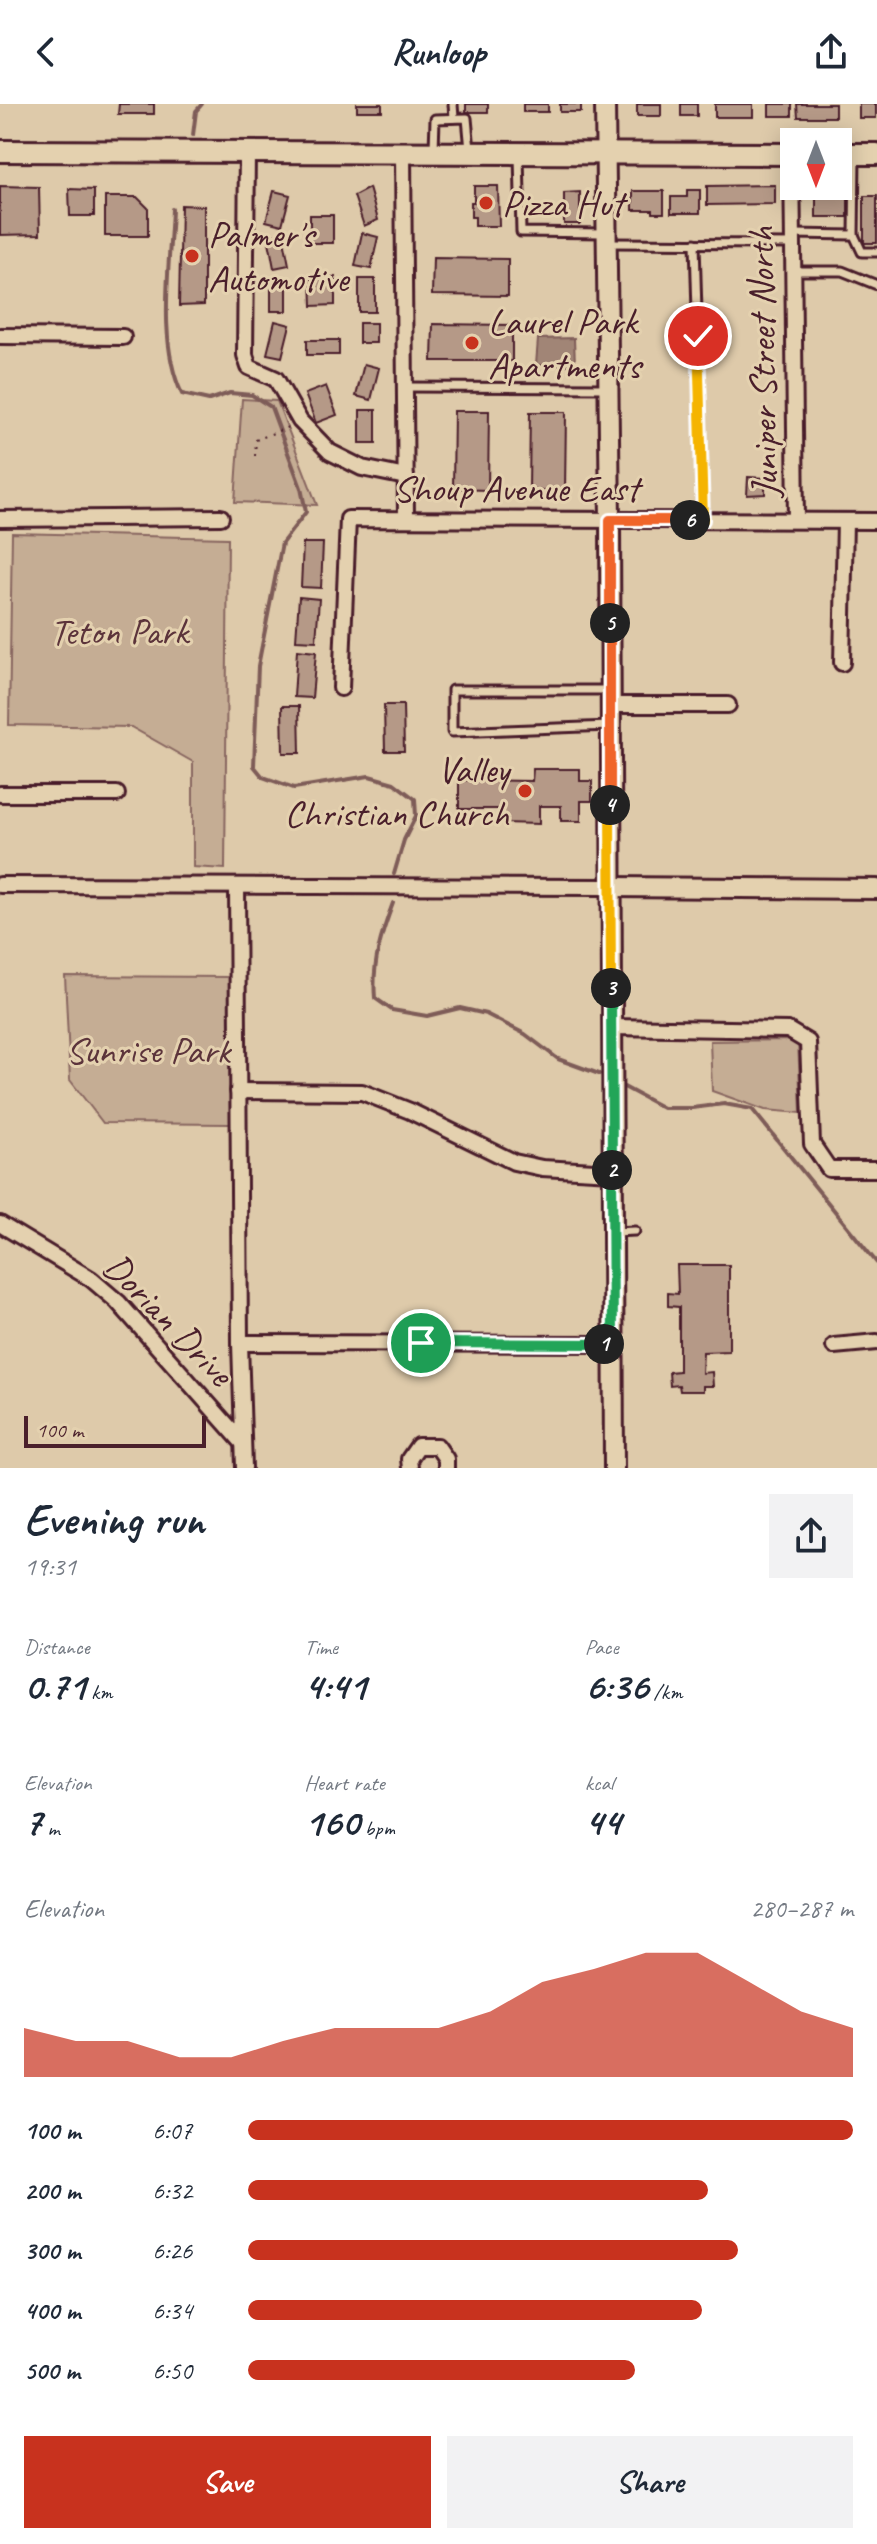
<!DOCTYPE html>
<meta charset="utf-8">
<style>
body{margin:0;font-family:Caveat,sans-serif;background:#f2f2f3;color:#1f2937;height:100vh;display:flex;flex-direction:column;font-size:30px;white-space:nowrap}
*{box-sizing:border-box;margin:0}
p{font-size:26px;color:#747a83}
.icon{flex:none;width:44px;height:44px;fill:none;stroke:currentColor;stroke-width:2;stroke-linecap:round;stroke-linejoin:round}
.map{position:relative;height:1364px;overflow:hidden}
.drawer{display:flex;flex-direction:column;background:#fff;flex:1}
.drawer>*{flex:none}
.needle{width:52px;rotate:180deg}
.controls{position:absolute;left:780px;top:24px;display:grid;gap:16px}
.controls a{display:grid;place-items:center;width:72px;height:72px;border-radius:0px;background:#fff;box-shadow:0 4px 20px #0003;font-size:40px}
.scale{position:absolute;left:24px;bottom:20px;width:182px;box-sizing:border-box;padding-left:8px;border:4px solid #4a1f2b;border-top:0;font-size:22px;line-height:28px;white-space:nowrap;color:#4a1f2b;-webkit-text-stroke:6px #e4d1af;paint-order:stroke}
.pin{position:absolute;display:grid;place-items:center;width:68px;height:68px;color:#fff;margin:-34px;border:4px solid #fff;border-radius:50%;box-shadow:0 2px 8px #0007}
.km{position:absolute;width:40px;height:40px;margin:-20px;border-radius:50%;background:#222;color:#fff;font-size:22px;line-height:40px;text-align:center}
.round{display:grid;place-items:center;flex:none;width:84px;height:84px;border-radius:0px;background:#f2f2f3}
.summary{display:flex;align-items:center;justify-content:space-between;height:136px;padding:0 24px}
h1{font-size:44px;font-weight:600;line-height:60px}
.stats{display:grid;grid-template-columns:repeat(3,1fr);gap:12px;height:136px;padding:8px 24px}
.stats div{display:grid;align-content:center}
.stats b{font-size:40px;font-weight:600}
.stats small{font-size:22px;font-weight:400}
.stats p{font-size:22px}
.chart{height:224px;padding:16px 24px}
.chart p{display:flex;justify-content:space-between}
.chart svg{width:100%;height:144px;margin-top:8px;fill:#c8321e;opacity:.7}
.cta{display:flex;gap:16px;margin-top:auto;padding:16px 24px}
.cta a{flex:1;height:92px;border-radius:0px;background:#c8321e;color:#fff;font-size:32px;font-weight:600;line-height:92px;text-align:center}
.cta a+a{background:#f2f2f3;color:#1f2937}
ul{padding:0 24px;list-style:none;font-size:26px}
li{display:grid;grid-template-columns:128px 96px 1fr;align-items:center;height:60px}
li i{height:20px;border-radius:10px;background:#c8321e}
header{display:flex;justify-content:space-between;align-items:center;height:104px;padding:0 24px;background:#fff;font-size:36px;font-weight:600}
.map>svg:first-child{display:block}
</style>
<header><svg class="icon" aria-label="back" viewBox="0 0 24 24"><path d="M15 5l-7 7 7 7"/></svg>Runloop<svg class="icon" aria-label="share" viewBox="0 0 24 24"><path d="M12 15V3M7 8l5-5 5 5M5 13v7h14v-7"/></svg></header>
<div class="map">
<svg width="877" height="1364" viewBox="0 0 877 1364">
<rect width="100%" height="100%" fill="#decaaa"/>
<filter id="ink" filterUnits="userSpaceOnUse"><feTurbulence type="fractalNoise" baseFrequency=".0125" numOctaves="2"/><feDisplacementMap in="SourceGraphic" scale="16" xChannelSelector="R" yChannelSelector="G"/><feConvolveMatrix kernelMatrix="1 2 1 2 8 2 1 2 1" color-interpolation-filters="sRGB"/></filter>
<g filter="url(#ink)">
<g fill="#c5ad94" stroke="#886660" stroke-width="2">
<polygon points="242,295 277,297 317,401 235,398"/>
<polygon points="12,429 228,434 225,765 193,763 193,658 131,623 9,621"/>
<polygon points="65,872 229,873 230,1020 103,1019 70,976"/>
<polygon points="798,936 801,1009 765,1006 712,987 710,937"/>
</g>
<polygon fill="#a18576" stroke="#7e5c58" stroke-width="2" points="574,234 575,261 536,261 538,235"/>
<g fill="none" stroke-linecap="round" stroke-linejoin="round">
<g stroke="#7e5c58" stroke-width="4">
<polyline points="193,31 196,7 202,0"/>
<path d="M172,105C170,160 157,239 182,290L209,296L230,289L252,291L271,303L301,384L306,408L282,439L258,562L254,662L263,673L294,684L369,672L394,679L415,695L416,712L404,736L394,770"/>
<path d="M393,799C381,831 372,859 375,894L392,906L427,912L460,904L486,910L525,930L558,955L599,970"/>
<polyline points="624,983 663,1004 692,1004 724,1000 752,1005 877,1159"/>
</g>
</g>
<g fill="#b59987" stroke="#4a1f2b" stroke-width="2">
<polygon points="119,0 154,0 154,10 118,10"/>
<rect x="357" y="0" width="25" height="7"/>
<rect x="466" y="0" width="22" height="8"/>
<rect x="523" y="0" width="25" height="8"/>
<rect x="560" y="0" width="21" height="8"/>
<rect x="637" y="0" width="24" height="12"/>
<rect x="681" y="0" width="16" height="12"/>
<rect x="715" y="0" width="38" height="13"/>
<rect x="769" y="0" width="23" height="12"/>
<polygon points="797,0 835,0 835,13 798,13"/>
<rect x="859" y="0" width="17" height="14"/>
<polygon points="775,81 775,100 707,101 707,82"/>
<polygon points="0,82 39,83 40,130 0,131"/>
<polygon points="474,82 498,82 499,122 475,122 475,113 471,113 471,98 474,98"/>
<polygon points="369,84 378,116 364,122 354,92"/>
<polygon points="69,85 94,86 94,112 70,112"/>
<polygon points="687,86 700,86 700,109 671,109 671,93 687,93"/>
<polygon points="274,87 290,91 282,121 266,117"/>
<polygon points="633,87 664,87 664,109 653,109 653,106 633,106"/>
<polygon points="580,88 580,120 564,120 564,89"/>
<rect x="816" y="90" width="32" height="23"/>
<rect x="864" y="92" width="13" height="47"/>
<polygon points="105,93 137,93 148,104 148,132 105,132"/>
<polygon points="181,101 204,102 204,201 179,202"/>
<rect x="310" y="111" width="23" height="28"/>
<polygon points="362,129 378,133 371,165 355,162"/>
<polygon points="283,130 289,161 274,164 268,132"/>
<polygon points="433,154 508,155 508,192 432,191"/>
<polygon points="311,173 335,173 335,201 312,202"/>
<rect x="271" y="175" width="16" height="32"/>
<rect x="359" y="175" width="16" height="33"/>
<polygon points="275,217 290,221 282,253 267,250"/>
<rect x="359" y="219" width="17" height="20"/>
<polygon points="433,220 512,221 512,257 432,257"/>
<rect x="307" y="236" width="32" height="15"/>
<polygon points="364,260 379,264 371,296 356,292"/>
<polygon points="326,282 337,311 316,319 305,290"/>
<rect x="360" y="306" width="16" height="33"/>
<polygon points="454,307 489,307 488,386 453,385"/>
<polygon points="530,308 566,308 565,387 529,386"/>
<polygon points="748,373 765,374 765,390 747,391"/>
<polygon points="303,439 323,439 321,484 301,483"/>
<polygon points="299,493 319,495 316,537 296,536"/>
<polygon points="297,546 316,548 312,594 294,593"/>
<polygon points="384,601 403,601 404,647 385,647"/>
<polygon points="282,602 299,602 300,649 283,649"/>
<polygon points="533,665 580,665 580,677 592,677 592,697 581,697 581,717 561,717 561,702 539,702 539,720 503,719 503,705 459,705 459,676 532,677"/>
<polygon points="677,1161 729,1161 729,1247 703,1248 702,1269 712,1268 713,1282 703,1282 703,1287 680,1287 679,1281 670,1282 669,1268 679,1267 679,1203 668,1202 668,1189 678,1190"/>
</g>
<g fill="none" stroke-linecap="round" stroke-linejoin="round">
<defs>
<g id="service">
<polyline points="453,0 454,14"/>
<polyline points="434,45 435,15 467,14 470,46"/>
<polyline points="519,52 521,128 604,129"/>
<polyline points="793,130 854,131 855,52"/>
<polyline points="854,131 862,148 877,148"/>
<polyline points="610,139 791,140"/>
<polyline points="695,139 703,416"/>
<polyline points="794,167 842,167 877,181"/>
<polyline points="404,283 606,284"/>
<polyline points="609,586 452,586 452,628 610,622"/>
<polyline points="614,1128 635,1127"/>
</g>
<g id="minor">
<polyline points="247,48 245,251 249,263 276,275 300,317 330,348 362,364 406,373"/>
<polyline points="403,49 406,415"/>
<polyline points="792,50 796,416"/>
<polyline points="0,232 123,233"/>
<polyline points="0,415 221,413"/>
<polyline points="842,559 845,417"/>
<polyline points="341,584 348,415 877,417"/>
<polyline points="609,601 728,601"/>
<polyline points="0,690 117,690"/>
<polyline points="0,781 610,783"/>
<polyline points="237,782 240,1239 244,1364"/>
<polyline points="611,923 788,926 808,938 812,1040 829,1065 877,1065"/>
<polyline points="238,987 362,988 410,1007 514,1058 542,1064 612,1068"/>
<polyline points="0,1120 91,1175 118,1198 243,1339"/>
<polyline points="240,1239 613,1240"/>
<polyline points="834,1242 877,1238"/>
<polyline points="410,1364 409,1355 418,1342 437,1342 446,1355 446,1364"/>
</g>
<g id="tertiary">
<polyline points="605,0 610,416 614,1364"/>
<polyline points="610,783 877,785"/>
</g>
<g id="secondary">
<polyline points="0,47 794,50"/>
<polyline points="838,50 877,50"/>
</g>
</defs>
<use href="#service" stroke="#4a1f2b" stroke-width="13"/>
<use href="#minor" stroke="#4a1f2b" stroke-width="20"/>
<use href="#tertiary" stroke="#4a1f2b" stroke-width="24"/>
<use href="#secondary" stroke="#4a1f2b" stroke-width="26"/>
<polyline stroke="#4a1f2b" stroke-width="2" stroke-dasharray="2 6" stroke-linecap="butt" points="255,352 256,336 288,323"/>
<use href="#service" stroke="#e4d1af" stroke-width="7"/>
<use href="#minor" stroke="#e4d1af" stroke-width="14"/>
<use href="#tertiary" stroke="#e4d1af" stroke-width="18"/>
<use href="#secondary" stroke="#e4d1af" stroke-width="20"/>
</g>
</g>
<g fill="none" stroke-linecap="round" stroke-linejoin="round" filter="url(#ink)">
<defs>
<polyline id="split-1" points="421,1239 604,1240"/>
<polyline id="split-2" points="604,1240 613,1240 612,1066"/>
<polyline id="split-3" points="611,884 612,1066"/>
<polyline id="split-4" points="610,701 611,884"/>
<polyline id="split-5" points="610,519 610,701"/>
<polyline id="split-6" points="610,519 610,416 690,416"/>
<polyline id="split-7" points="690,416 703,416 698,232"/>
</defs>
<use href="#split-1" stroke="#fff" stroke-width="16"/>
<use href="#split-2" stroke="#fff" stroke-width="16"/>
<use href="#split-3" stroke="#fff" stroke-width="16"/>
<use href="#split-4" stroke="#fff" stroke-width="16"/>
<use href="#split-5" stroke="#fff" stroke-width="16"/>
<use href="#split-6" stroke="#fff" stroke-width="16"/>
<use href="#split-7" stroke="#fff" stroke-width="16"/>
<use href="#split-1" stroke="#22a559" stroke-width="10"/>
<use href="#split-2" stroke="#22a559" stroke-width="10"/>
<use href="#split-3" stroke="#22a559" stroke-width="10"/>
<use href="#split-4" stroke="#f5b400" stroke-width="10"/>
<use href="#split-5" stroke="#f0652b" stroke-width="10"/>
<use href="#split-6" stroke="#f0652b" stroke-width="10"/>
<use href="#split-7" stroke="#f5b400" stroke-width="10"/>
</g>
<g fill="#c8321e" stroke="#e4d1af" stroke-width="3">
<circle cx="486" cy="99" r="8"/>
<circle cx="192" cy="152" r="8"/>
<circle cx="472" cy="239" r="8"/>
<circle cx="525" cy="687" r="8"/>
</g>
<g text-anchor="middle" stroke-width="6" stroke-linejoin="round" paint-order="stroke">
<g font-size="38" fill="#4a1f2b" stroke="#e4d1af" text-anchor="start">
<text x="502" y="112">Pizza Hut</text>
<text x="208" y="143">Palmer's<tspan x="208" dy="44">Automotive</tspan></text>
<text x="488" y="230">Laurel Park<tspan x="488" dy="44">Apartments</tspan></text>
<text x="509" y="678" text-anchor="end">Valley<tspan x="509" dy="44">Christian Church</tspan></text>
</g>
<g font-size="38" fill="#4a1f2b" stroke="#e4d1af">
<text transform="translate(762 258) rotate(-91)" y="13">Juniper Street North</text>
<text x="516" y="397">Shoup Avenue East</text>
<text transform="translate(169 1215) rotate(46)" y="13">Dorian Drive</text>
</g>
<g font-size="38" fill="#5c343b" stroke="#e4d1af">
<text x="119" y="540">Teton Park</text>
<text x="148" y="959">Sunrise Park</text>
</g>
</g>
</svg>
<div class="controls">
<a><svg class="needle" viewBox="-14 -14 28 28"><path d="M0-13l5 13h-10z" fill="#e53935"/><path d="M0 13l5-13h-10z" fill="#747a83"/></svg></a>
</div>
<div class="scale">100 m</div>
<div class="pin" style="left:421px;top:1239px;background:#1e9e55"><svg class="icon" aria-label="arrive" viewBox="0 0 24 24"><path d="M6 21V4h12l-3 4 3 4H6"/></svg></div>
<div class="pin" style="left:698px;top:232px;background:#d93025"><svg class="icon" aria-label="check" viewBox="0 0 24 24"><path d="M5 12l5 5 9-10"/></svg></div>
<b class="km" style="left:604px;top:1240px">1</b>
<b class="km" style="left:612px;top:1066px">2</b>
<b class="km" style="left:611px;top:884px">3</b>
<b class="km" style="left:610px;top:701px">4</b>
<b class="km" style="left:610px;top:519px">5</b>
<b class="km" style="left:690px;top:416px">6</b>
</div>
<section class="drawer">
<div class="summary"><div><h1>Evening run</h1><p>19:31</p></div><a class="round"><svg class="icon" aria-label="share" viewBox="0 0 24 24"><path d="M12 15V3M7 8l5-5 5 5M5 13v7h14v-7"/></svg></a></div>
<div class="stats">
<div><p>Distance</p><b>0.71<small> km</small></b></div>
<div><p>Time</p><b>4:41</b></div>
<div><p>Pace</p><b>6:36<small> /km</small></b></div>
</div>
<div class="stats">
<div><p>Elevation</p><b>7<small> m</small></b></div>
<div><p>Heart rate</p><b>160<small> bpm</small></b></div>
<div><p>kcal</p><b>44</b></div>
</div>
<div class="chart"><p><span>Elevation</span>280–287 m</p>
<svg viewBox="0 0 160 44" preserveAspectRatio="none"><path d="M0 44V29L10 33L20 33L30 38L40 38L50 33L60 29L70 29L80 29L90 24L100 15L110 11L120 6L130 6L140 15L150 24L160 29V44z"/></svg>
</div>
<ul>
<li><b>100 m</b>6:07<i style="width:100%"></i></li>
<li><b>200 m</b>6:32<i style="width:76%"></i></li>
<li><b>300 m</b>6:26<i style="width:81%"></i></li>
<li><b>400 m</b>6:34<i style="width:75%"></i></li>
<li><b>500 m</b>6:50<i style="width:64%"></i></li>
</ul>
<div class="cta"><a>Save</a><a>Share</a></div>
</section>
